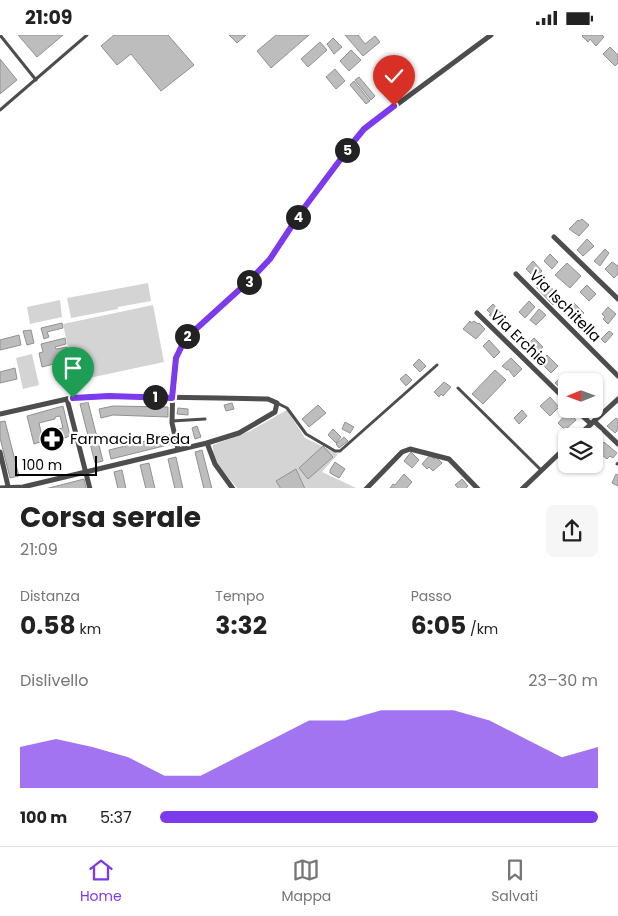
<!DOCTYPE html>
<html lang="it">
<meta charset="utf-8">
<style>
body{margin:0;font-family:Poppins,sans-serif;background:#f6f6f6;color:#222;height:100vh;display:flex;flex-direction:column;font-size:19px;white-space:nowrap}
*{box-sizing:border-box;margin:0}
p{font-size:16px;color:#767676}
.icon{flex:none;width:28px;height:28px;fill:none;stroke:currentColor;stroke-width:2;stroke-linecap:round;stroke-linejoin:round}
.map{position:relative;height:453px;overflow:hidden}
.side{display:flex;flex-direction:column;background:#fff;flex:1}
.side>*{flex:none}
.needle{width:32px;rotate:269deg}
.tools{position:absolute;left:558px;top:338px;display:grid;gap:10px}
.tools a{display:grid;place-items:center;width:45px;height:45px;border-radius:8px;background:#fff;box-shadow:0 1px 4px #0004;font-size:25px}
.scale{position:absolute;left:15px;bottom:12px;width:82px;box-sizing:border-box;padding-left:5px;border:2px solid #000;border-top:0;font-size:14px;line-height:18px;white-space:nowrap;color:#000;-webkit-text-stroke:4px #fff;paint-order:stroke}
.pin{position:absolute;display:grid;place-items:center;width:42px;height:42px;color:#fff;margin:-51px -21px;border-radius:50% 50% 50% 0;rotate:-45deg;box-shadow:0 0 5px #0007}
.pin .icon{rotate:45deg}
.km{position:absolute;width:25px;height:25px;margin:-12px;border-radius:50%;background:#222;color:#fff;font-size:14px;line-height:25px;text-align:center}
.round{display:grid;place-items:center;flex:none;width:52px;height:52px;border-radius:8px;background:#f6f6f6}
.overview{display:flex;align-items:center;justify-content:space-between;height:85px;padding:0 20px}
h1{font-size:28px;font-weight:700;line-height:38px}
.metrics{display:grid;grid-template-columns:repeat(3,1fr);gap:8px;height:85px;padding:5px 20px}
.metrics div{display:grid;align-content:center}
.metrics b{font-size:25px;font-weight:700}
.metrics small{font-size:14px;font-weight:400}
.metrics p{font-size:14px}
.chart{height:140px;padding:10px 20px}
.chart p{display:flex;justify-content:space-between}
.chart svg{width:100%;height:90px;margin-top:5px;fill:#7c3aed;opacity:.7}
ul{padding:0 20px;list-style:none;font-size:16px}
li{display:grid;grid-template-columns:80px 60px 1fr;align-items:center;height:38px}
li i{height:12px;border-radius:6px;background:#7c3aed}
.status{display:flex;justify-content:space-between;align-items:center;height:35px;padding:0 25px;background:#fff;direction:ltr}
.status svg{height:14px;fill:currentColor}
.tabs{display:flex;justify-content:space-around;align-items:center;height:70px;border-top:1px solid #e0e0e0;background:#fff;font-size:14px;color:#767676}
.tabs a{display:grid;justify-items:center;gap:2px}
.tabs .current{color:#7c3aed}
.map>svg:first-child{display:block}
</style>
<div class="status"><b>21:09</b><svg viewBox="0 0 49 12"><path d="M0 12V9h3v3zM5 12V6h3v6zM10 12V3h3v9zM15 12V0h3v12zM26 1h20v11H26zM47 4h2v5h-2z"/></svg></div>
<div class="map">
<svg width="618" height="454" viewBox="0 0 618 454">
<rect width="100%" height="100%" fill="#fff"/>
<g fill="#d4d4d4">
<polygon points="148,248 151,266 118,272 118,274 71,283 67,263"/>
<polygon points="60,265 62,282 30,289 27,272"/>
<polygon points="153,270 164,327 75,346 63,289"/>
<polygon points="32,319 39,350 23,354 16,323"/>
<path d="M287,375L305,403L338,419L322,437L356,453H237C227,440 212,427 213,410L250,396Z"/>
</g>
<g fill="#bdbdbd" stroke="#919191">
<polygon points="18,0 63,0 37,22"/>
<polygon points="114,0 168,0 194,30 161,56 131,19 117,30 101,11"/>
<polygon points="229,0 246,0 237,8"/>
<polygon points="276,0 309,0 271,33 257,16"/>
<polygon points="345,0 358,0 365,9 375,1 380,7 363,21"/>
<polygon points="583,0 602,0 604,2 596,11 590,4 588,7 582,1"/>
<polygon points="333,3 342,12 334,19 327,9"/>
<polygon points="320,7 327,15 308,32 301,24"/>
<polygon points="610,12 618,20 618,28 615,31 603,19"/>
<polygon points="351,15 361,25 349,36 340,26"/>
<polygon points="0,24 17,45 0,59"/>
<polygon points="335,34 345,46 336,54 326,42"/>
<polygon points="359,42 375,61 371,65 355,45"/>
<polygon points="354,46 370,66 366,69 350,50"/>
<polygon points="582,184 589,190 579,201 569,194 578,185 579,186"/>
<polygon points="587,204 594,211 583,221 577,215"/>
<polygon points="605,214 609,218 600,231 594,226"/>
<polygon points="550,219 558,227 552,234 544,226"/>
<polygon points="533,226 542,236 535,243 526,234"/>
<polygon points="612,227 618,231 618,239 614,243 605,234"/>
<polygon points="567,228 581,241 570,253 555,240"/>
<polygon points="543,245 561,262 553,270 536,252"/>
<polygon points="587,250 596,259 589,266 580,257"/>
<polygon points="529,266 535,272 525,283 519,277"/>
<polygon points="574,268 584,278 577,285 569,277 571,275 569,273"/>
<polygon points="493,269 502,279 496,285 489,280 491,279 487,275"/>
<polygon points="608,272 616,279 608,289 603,284 605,282 602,279"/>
<polygon points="539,274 546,280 536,290 530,285"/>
<polygon points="470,286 471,288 474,286 478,289 479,288 485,294 476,304 463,294"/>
<polygon points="62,288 63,293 47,297 49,302 44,304 41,293"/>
<polygon points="31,295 34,308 27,310 23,296"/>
<polygon points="609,296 613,299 605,308 601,304"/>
<polygon points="19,300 21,310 0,315 0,305"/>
<polygon points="65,303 66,309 55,312 56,314 67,312 70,325 42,332 39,318 43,317 41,309"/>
<polygon points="534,303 543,312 535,320 526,311"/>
<polygon points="489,305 500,317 494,323 483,311"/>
<polygon points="547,320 558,331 551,338 540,327"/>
<polygon points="511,323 522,334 514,342 508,334 507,335 502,331"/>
<polygon points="419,324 426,331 420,337 413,330"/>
<polygon points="15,333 17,344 0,348 0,337"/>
<polygon points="495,335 506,345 483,369 472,359"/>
<polygon points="406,339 412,345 406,351 400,344"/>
<polygon points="563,340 570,346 566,346 566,354 563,355 555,348"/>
<polygon points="444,347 451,352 443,361 441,359 439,362 434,357"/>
<polygon points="550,362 559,372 550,381 540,371"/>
<polygon points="88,367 103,426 95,428 80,369"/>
<polygon points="232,368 234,374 226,376 224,370"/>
<polygon points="594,369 597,373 589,380 584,374 594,374"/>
<polygon points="318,370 326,378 309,392 302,384"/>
<polygon points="63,371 70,401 61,404 58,394 63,393 60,381 55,382 55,384 39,388 43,406 34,409 27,381"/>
<polygon points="113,371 168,372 168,382 113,380 101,383 99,374"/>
<polygon points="178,373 188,374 188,380 177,379"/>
<polygon points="522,375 527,381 519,389 514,383"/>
<polygon points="567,378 569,381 571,379 576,385 565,395 558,388"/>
<polygon points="616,383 618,385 618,395 615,398 607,391"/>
<polygon points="5,386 19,441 10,443 0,403 0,387"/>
<polygon points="345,387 354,392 350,398 342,394"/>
<polygon points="197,391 201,402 195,404 192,393"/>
<polygon points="333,394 341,402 336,408 328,400"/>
<polygon points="60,399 61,405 42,409 42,403"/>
<polygon points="170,400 172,409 111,424 109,415"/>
<polygon points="344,402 348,406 339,413 336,409"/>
<polygon points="604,407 617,418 613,423 610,421 607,424 601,419 602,416 599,413"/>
<polygon points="323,411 333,422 308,444 299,433"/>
<polygon points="202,415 212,454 204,454 195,417"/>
<polygon points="411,417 419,425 412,433 404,426"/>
<polygon points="430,420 434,424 436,422 442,428 433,436 429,432 427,434 422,429"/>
<polygon points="176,422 183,454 175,454 168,424"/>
<polygon points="335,427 345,434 339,443 330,438 330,435"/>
<polygon points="149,428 155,454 146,454 140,430"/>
<polygon points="296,434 305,454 281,454 276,446"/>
<polygon points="122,435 126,454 118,454 114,437"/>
<polygon points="404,439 412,447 406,454 390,453 393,449 395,450"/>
<polygon points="616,439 618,440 618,451 612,448"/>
<polygon points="84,444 86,453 84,454 45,454"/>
<polygon points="462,444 468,451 465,454 459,454 455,450"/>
</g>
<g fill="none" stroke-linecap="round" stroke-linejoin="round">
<g stroke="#4d4d4d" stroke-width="3">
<polyline points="0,0 36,45"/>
<polyline points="0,75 87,0"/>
<polyline points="458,353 541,435"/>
<polyline points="277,368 287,373 306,399 335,416 340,416 437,330"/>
<polyline points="172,386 205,384"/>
<polyline points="617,429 618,428"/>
</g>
<g stroke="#4d4d4d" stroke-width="5">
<polyline points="554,202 618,264"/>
<polyline points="516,239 618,341"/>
<polyline points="477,278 566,365"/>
<polyline points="67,364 90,454"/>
<polyline points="575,374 591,389"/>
<polyline points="0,379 67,364 90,361 218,363 268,364 277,368 275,377 239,398 207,408 23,452 0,453"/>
<polyline points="594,386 618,409"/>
<polyline points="578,401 618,364"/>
<polyline points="207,408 215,429 233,454"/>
<polyline points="178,414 172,388 173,344 176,323 185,304 250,245 270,224 301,177 364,94 491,0"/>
<polyline points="0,417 8,451"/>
<polyline points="366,454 402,417 410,414 449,424 478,454"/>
<polyline points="522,454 566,412"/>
</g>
</g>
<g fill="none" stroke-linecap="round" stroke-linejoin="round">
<defs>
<polyline id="route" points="73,363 109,361 172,363 176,323 185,304 250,245 270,224 301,177 355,105 364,94 394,71"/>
</defs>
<use href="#route" stroke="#fff" stroke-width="10"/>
<use href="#route" stroke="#7c3aed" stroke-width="6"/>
</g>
<defs>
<symbol id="pharmacy-disc" viewBox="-11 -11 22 22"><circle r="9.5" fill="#000" stroke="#fff"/><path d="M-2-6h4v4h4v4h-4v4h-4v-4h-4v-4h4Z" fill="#fff"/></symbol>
</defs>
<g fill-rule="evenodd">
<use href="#pharmacy-disc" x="38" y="390" width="28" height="28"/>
</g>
<g text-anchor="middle" stroke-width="4.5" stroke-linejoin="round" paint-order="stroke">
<g font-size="15" fill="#000" stroke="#fff">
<text transform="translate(565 271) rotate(45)" y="5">Via Ischitella</text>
<text transform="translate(519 303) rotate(44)" y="5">Via Erchie</text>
</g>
<g font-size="15" fill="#000" stroke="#fff" text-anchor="start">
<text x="70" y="409">Farmacia Breda</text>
</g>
</g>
</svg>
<div class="tools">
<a><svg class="needle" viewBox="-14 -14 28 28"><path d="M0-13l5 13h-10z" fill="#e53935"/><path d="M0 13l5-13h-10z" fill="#767676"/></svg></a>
<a><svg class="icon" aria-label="layers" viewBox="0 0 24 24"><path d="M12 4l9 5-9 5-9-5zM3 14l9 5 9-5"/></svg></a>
</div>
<div class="scale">100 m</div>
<div class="pin" style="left:73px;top:363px;background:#1e9e55"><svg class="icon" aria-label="arrive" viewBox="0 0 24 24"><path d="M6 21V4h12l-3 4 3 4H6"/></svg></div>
<div class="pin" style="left:394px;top:71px;background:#d93025"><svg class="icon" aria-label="check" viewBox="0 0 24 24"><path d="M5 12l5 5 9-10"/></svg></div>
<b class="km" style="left:155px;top:362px">1</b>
<b class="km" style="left:187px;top:301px">2</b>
<b class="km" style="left:249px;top:247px">3</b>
<b class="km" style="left:298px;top:182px">4</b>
<b class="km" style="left:347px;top:115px">5</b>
</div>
<section class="side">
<div class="overview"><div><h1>Corsa serale</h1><p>21:09</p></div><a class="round"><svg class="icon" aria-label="share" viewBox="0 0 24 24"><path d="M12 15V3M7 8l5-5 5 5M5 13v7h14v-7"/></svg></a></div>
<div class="metrics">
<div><p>Distanza</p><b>0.58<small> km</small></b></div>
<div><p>Tempo</p><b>3:32</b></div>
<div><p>Passo</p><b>6:05<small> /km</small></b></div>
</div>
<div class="chart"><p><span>Dislivello</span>23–30 m</p>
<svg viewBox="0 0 160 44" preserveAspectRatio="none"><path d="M0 44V24L10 20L20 24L30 29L40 38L50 38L60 29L70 20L80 11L90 11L100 6L110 6L120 6L130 11L140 20L150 29L160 24V44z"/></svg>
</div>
<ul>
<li><b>100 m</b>5:37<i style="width:100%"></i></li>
</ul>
</section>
<nav class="tabs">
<a class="current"><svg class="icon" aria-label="home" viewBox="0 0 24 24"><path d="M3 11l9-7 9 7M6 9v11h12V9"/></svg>Home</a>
<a><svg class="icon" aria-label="map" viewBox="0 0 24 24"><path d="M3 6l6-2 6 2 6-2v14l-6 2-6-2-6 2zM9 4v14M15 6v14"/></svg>Mappa</a>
<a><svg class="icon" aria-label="saved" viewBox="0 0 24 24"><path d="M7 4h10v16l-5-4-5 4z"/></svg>Salvati</a>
</nav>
